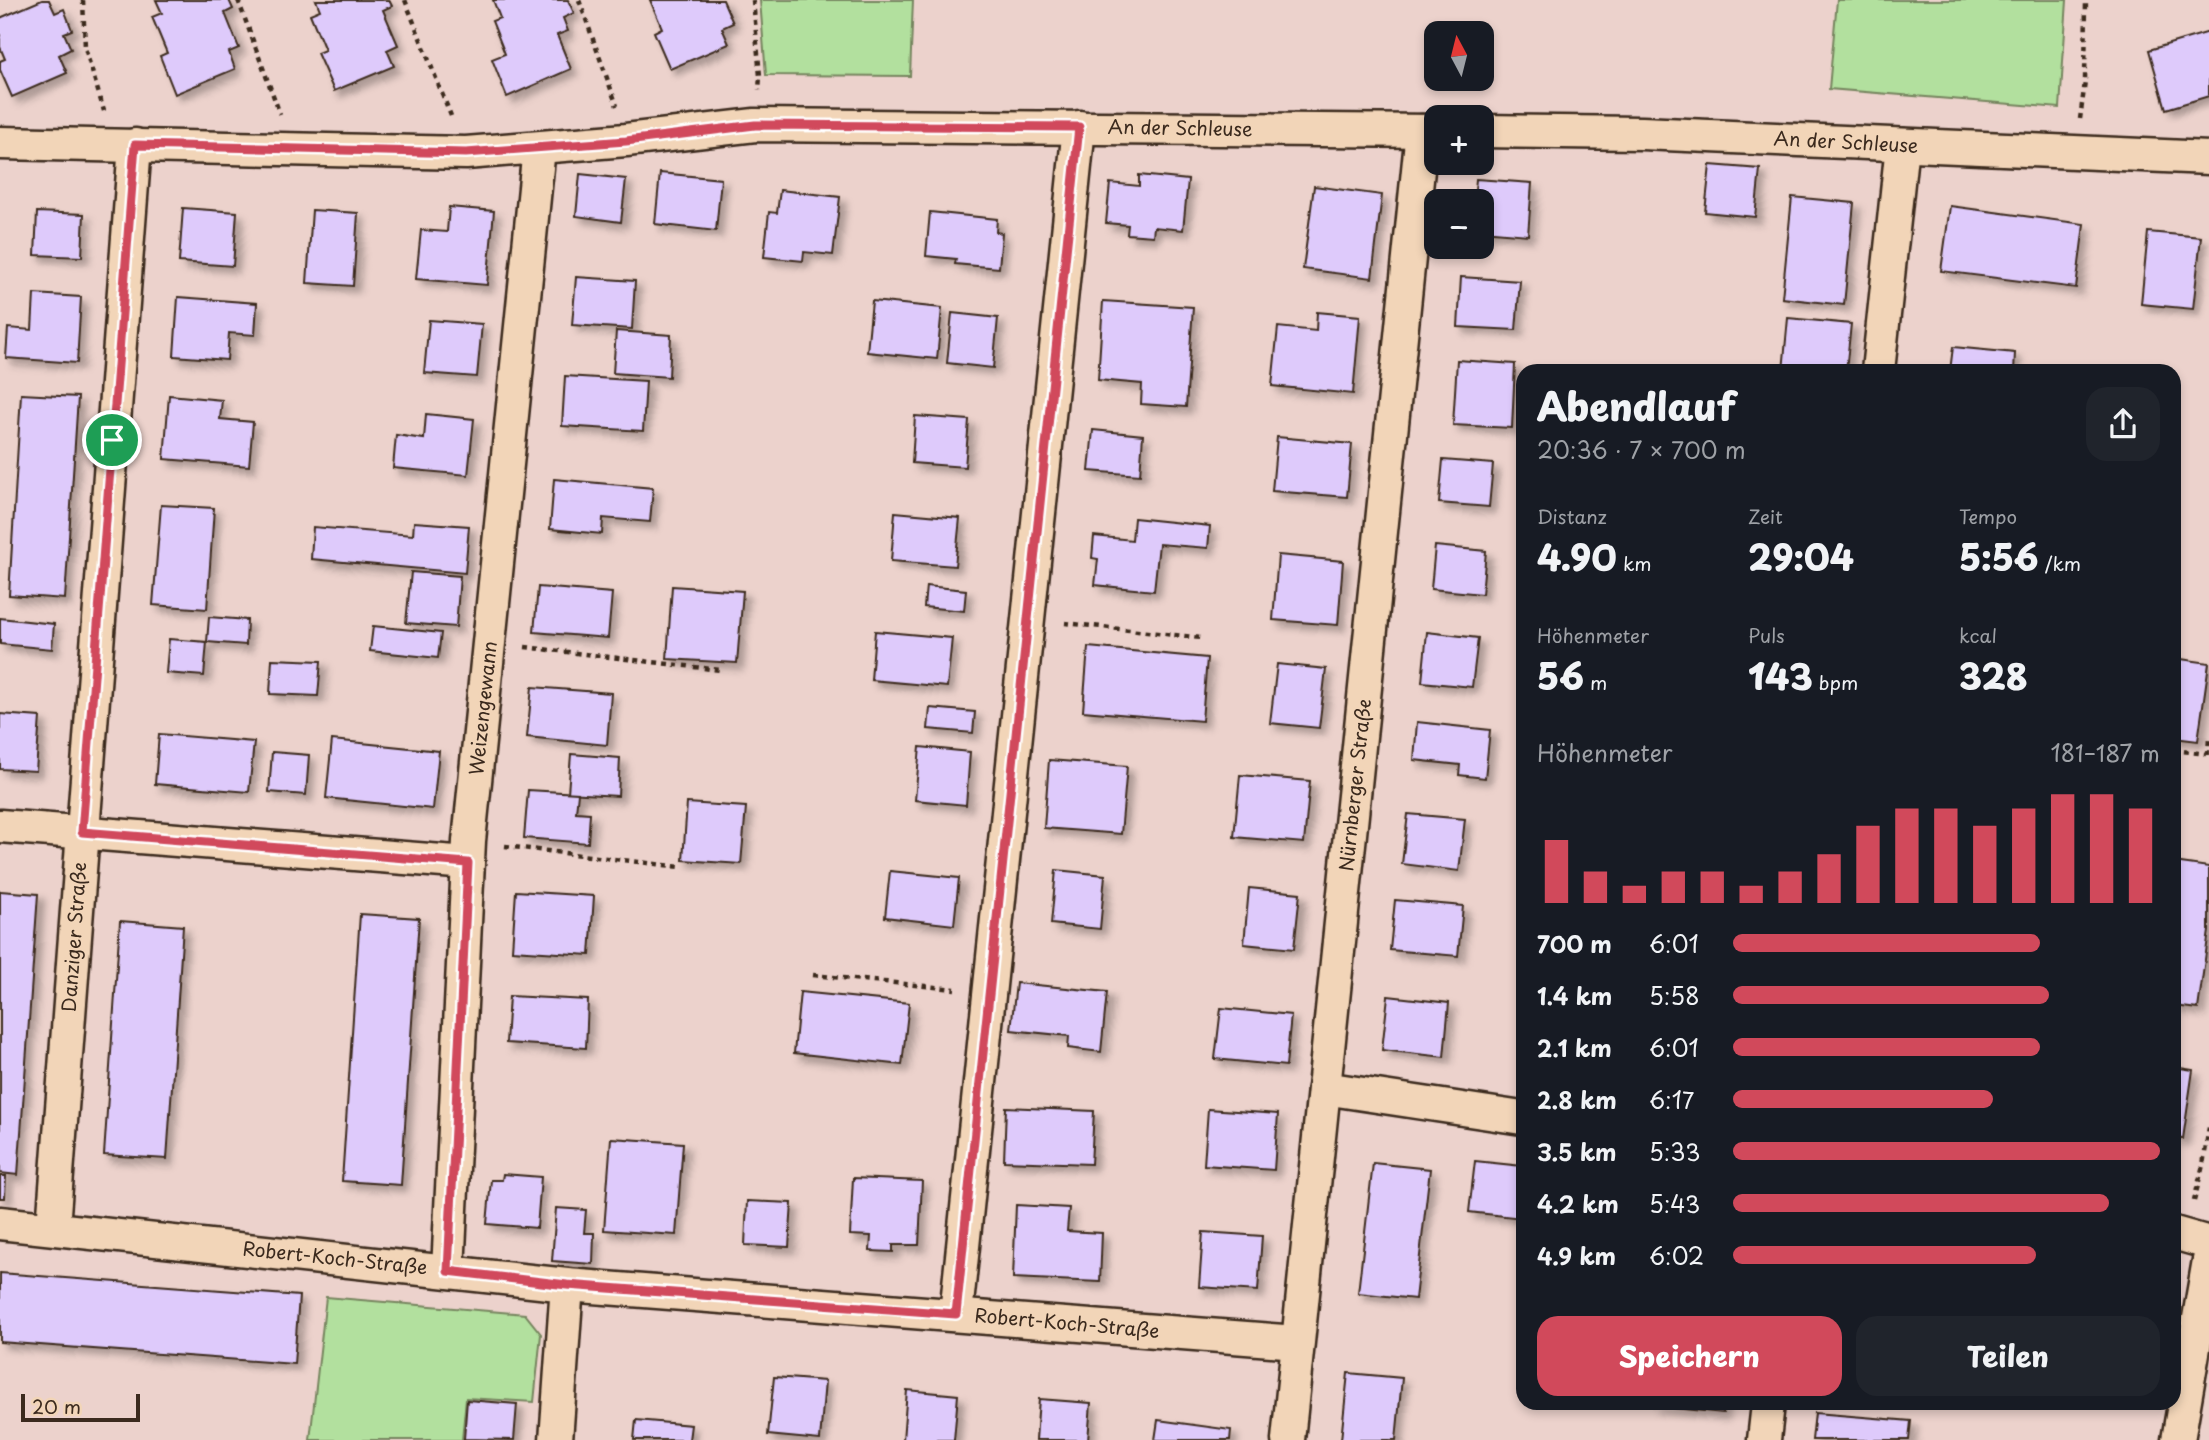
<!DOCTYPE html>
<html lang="de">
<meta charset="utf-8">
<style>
body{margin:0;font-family:"Playpen Sans",sans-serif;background:#20242c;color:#f1f3f6;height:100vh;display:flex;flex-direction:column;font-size:26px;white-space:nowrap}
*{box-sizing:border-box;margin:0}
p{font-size:23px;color:#9ea1a6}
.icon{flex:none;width:38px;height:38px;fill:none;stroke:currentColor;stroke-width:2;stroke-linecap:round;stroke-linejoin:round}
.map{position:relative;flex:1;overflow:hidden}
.details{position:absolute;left:1516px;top:364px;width:665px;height:1046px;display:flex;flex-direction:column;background:#171b24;border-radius:21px;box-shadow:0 4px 10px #0003}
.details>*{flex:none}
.needle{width:46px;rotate:353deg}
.fabs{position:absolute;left:1424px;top:21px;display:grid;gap:14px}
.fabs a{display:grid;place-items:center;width:70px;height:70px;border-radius:14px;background:#171b24;box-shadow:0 4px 10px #0003;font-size:35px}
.scale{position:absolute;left:21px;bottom:18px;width:119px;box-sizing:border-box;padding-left:7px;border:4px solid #3b2a1e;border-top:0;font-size:19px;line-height:24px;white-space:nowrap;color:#3b2a1e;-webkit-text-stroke:5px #f2d5b8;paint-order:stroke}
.pin{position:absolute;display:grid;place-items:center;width:60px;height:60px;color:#fff;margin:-30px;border:4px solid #fff;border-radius:50%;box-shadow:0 2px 7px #0007}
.round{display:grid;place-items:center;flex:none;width:74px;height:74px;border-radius:21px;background:#20242c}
.headline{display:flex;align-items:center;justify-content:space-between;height:119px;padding:0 21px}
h1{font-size:38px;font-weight:800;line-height:52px}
.metrics{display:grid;grid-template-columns:repeat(3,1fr);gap:10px;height:119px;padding:7px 21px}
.metrics div{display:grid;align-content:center}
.metrics b{font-size:35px;font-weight:800}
.metrics small{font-size:19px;font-weight:400}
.metrics p{font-size:19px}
.chart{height:196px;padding:14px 21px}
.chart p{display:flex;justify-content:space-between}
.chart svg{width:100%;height:126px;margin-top:7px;stroke:#d1495b;stroke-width:6}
.button{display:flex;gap:14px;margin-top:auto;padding:14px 21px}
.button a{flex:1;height:80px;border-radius:21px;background:#d1495b;color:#fff;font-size:28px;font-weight:800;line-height:80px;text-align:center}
.button a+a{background:#20242c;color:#f1f3f6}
ul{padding:0 21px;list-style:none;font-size:23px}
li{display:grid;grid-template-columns:112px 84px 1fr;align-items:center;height:52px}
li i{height:18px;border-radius:9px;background:#d1495b}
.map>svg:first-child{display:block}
</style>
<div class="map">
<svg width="2209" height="1440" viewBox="0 0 2209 1440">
<defs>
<filter id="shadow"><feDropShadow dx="6" dy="6" stdDeviation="3.5" flood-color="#0004"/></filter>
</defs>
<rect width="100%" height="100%" fill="#ecd2cc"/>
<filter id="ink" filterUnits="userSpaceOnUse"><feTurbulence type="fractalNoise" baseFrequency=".0143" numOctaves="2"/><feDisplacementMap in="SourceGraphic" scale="14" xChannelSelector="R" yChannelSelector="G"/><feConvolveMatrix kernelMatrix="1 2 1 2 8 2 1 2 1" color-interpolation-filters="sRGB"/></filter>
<g filter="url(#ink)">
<g fill="#b2e09e" stroke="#76855e" stroke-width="2">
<polygon points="760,0 913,0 910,76 766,75"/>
<polygon points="1837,0 2067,0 2060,108 1829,89"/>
<polygon points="326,1297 525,1314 541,1334 534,1402 466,1398 462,1440 310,1440"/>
</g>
<g fill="#decafb" stroke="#3b2a1e" stroke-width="2" filter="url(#shadow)">
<polygon points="42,0 49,0 55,13 64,9 72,30 64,33 71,49 59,55 67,73 12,97 0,70 0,61 5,59 0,47 0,18"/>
<polygon points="156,0 229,0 233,9 225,13 239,48 229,52 235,69 175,94 160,56 167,53 152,17 162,13"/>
<polygon points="316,0 389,0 392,6 383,10 398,45 387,50 394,66 334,91 317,53 325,50 310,14 320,10"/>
<polygon points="493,0 568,0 574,13 563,18 568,31 557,35 571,69 507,97 492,59 505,54 492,21 500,18"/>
<polygon points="650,0 723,0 733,23 722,28 729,44 670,69 654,32 662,28"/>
<polygon points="2209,32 2209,96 2166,109 2149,50"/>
<polygon points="1710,165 1760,169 1755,217 1705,212"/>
<polygon points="660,173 721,179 716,231 655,224"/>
<polygon points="580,174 626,179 621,222 576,216"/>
<polygon points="1139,175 1188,180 1183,230 1154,227 1153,236 1127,234 1128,225 1106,223 1110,183 1139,186"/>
<polygon points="1476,179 1532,183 1528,235 1482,231 1482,201 1474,201"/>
<polygon points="1314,186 1382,195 1372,278 1303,269"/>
<polygon points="780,190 840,197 833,255 804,252 803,261 764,257 769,212 777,213"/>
<polygon points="1792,197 1854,203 1844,305 1782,298"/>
<polygon points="1950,206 2084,224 2076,288 1941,271"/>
<polygon points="449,207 494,211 487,285 416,279 421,230 447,232"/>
<polygon points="183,208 237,212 233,266 179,262"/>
<polygon points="312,210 358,213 353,286 307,283"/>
<polygon points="37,212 84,214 82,257 35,255"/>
<polygon points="930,212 997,219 996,232 1002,233 999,268 955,264 956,259 926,256"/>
<polygon points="2148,232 2201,237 2193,309 2141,304"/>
<polygon points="576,277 635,281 632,329 572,325"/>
<polygon points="1461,277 1520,281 1516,330 1458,327"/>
<polygon points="34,294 81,297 77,363 6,358 8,328 32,330"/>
<polygon points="178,297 257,303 255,335 229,333 227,360 174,356"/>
<polygon points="872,301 942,308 937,359 867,352"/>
<polygon points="1103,301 1193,307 1186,407 1141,404 1142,384 1098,380"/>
<polygon points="1317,312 1360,316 1353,394 1272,386 1278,327 1316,331"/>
<polygon points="952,313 998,318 993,368 947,363"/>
<polygon points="1788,318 1851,324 1846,371 1783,371"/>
<polygon points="429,320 482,324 477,377 424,373"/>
<polygon points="616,331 671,335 669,377 613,373"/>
<polygon points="1953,347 2015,353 2014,371 1950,371"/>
<polygon points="1457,360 1515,364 1512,428 1453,425"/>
<polygon points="565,376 646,381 643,431 562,426"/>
<polygon points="21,394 78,397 65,599 9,595"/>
<polygon points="169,395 222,400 220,419 253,422 249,466 164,459"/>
<polygon points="426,414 474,419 468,475 393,468 396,435 424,439"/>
<polygon points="915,416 969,420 965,467 912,463"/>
<polygon points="1093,430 1143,435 1140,475 1089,471"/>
<polygon points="1277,437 1352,444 1347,497 1272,491"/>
<polygon points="1443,460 1493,464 1489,507 1439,503"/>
<polygon points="554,479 653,488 650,522 603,518 602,534 550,529"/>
<polygon points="161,505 214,508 207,609 153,605"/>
<polygon points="895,512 960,518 955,566 891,561"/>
<polygon points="1134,518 1210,526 1208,548 1159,544 1154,591 1095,585 1098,559 1092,558 1094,536 1132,540"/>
<polygon points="414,522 469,526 465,573 311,559 313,527 413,535"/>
<polygon points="1435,546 1486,551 1482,594 1431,589"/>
<polygon points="1278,555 1343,561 1338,625 1273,620"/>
<polygon points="411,572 460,576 456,627 406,623"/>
<polygon points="672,586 743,591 737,663 667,659"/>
<polygon points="926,586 966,590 964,611 924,607"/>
<polygon points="538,587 612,593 608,638 534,632"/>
<polygon points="209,617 247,620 246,645 207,642"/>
<polygon points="0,618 54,624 52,649 0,644"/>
<polygon points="373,626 441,633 438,658 370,651"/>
<polygon points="875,631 952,638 947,687 871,680"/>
<polygon points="1427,632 1478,638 1472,687 1422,682"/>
<polygon points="169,639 207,642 204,676 166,673"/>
<polygon points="1088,647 1207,658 1202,721 1083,711"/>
<polygon points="2174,658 2209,663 2198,741 2174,738"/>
<polygon points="272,659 321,661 318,696 270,694"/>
<polygon points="1277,664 1326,669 1319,728 1270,723"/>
<polygon points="532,687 611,693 607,745 527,737"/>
<polygon points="930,708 975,712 973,733 928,729"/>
<polygon points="0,714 40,717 36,771 0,769"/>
<polygon points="1417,722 1490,730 1485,778 1459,775 1460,765 1414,760"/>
<polygon points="159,734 254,742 249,792 155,784"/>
<polygon points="332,740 439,751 433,809 326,798"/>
<polygon points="920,747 970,752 966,805 915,800"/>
<polygon points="272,752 309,755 306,795 269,792"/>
<polygon points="571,754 620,758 618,796 568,793"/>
<polygon points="1049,760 1127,766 1121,834 1044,828"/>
<polygon points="1240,775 1310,781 1304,843 1234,837"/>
<polygon points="528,790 578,793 576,812 590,813 588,843 524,838"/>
<polygon points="687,803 746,807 741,864 683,860"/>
<polygon points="1408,814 1465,819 1459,871 1402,864"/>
<polygon points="2174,862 2209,867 2209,931 2198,1009 2174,1006"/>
<polygon points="1056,870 1105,875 1100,929 1051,924"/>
<polygon points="890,871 959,878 954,925 885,917"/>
<polygon points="1249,888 1300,893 1294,949 1244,944"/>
<polygon points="0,891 38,894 18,1175 0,1173"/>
<polygon points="516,891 594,896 590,955 512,950"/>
<polygon points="1395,900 1463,906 1458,956 1390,950"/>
<polygon points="360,914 419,918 401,1185 342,1181"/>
<polygon points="120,921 183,926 167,1159 104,1155"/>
<polygon points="1016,983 1107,992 1101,1052 1068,1048 1069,1036 1011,1030"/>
<polygon points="800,992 909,1003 902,1065 794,1053"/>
<polygon points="509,996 588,1000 586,1048 506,1043"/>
<polygon points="1388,996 1449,1003 1444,1057 1382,1050"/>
<polygon points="1221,1008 1291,1015 1286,1066 1215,1059"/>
<polygon points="2174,1067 2193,1070 2183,1139 2174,1138"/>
<polygon points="1006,1107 1094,1111 1091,1164 1004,1161"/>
<polygon points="1208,1109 1278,1114 1274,1170 1204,1165"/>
<polygon points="611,1138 683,1143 676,1235 604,1230"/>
<polygon points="1475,1161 1522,1166 1522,1218 1469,1212"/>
<polygon points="1373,1163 1430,1169 1415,1299 1358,1293"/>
<polygon points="503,1174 541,1177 537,1228 487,1224 491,1180 502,1180"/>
<polygon points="0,1176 6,1176 5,1198 0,1198"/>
<polygon points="853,1178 922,1181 919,1245 893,1245 893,1252 870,1251 871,1236 850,1235"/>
<polygon points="747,1201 792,1203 789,1247 745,1245"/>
<polygon points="1016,1205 1069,1208 1067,1231 1102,1233 1100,1282 1013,1278"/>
<polygon points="556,1208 586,1210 584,1233 594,1233 593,1264 552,1261"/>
<polygon points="1203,1232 1262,1236 1258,1291 1199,1287"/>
<polygon points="0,1273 299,1296 294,1364 0,1342"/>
<polygon points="1348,1373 1402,1378 1396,1440 1341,1440"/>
<polygon points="774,1377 825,1381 820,1440 768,1435"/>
<polygon points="907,1390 958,1395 954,1440 903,1440"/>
<polygon points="1039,1399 1091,1403 1088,1440 1036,1440"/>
<polygon points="467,1400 517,1404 514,1440 464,1439"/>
<polygon points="1653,1404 1724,1404 1723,1413 1653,1406"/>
<polygon points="1815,1413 1911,1421 1909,1440 1812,1440"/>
<polygon points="636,1420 691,1425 689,1440 634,1440"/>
<polygon points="1158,1420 1231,1430 1230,1440 1155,1440"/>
</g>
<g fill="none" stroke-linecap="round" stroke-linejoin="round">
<defs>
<g id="minor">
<polyline points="1482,131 1642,133 2209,158"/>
<polyline points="0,143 466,153 626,140 755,125 1437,131"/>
<polyline points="1878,371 1902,145"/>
<polyline points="0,826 468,863"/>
<polyline points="1324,1088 1522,1118"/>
<polyline points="0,1223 567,1285 1297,1342"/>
<polyline points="53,1227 135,145"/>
<polyline points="2174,1233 2209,1243"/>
<polyline points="448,1271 469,841 539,148"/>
<polyline points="956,1314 1079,127"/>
<polyline points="556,1440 567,1285"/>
<polyline points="1288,1440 1422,131"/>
<polyline points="1764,1440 1768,1404"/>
<polyline points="2178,1440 2209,1260"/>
</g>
</defs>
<use href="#minor" stroke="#3b2a1e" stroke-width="37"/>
<g stroke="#3b2a1e" stroke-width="4.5" stroke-dasharray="5 5" stroke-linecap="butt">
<polyline points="83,0 85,48 104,111"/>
<polyline points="238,0 280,114"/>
<polyline points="405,0 451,116"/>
<polyline points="579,0 617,106"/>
<polyline points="753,0 760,76 759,90"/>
<polyline points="2080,119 2085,82 2086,0"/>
<polyline points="1065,623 1202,638"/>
<polyline points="525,647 720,670"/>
<polyline points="2174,750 2206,754"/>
<polyline points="2208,755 2209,736"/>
<polyline points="505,846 681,867"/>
<polyline points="813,975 955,989"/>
<polyline points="2194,1201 2203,1165 2209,1127"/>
</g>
<use href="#minor" stroke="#f2d5b8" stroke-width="32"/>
</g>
</g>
<g fill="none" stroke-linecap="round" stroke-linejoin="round" filter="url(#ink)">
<defs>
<polygon id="route" points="755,125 1079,127 956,1314 567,1285 448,1271 468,863 82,832 135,145 466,153 626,141"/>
</defs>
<use href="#route" stroke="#fff" stroke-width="14"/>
<use href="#route" stroke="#d1495b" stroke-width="9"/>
</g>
<g text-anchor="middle" stroke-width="5" stroke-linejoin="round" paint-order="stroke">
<g font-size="19" fill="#3b2a1e" stroke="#f2d5b8">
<text transform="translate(1180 128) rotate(1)" y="7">An der Schleuse</text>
<text transform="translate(1846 142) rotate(3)" y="7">An der Schleuse</text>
<text transform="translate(483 708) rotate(-84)" y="7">Weizengewann</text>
<text transform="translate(1355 785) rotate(-84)" y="7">Nürnberger Straße</text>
<text transform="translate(74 937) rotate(-86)" y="7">Danziger Straße</text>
<text transform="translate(335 1258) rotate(6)" y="7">Robert-Koch-Straße</text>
<text transform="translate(1067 1323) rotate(5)" y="7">Robert-Koch-Straße</text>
</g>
</g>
</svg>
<div class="fabs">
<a><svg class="needle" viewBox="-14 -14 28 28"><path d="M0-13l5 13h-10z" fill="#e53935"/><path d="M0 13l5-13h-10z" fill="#9ea1a6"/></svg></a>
<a>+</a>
<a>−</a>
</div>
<div class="scale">20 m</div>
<div class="pin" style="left:112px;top:440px;background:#1e9e55"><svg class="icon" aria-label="arrive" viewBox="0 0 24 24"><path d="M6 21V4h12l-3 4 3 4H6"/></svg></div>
<section class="details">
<div class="headline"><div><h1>Abendlauf</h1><p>20:36 · 7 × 700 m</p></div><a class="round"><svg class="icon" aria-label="share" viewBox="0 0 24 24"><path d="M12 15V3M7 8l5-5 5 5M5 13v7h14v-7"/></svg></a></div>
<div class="metrics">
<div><p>Distanz</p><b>4.90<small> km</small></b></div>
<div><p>Zeit</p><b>29:04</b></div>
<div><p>Tempo</p><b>5:56<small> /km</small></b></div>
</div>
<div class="metrics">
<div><p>Höhenmeter</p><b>56<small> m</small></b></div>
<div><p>Puls</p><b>143<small> bpm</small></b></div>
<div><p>kcal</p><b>328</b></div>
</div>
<div class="chart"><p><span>Höhenmeter</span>181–187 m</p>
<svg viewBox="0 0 160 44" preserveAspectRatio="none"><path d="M5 44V22M15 44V33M25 44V38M35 44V33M45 44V33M55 44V38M65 44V33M75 44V27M85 44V17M95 44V11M105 44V11M115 44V17M125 44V11M135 44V6M145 44V6M155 44V11"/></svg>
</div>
<ul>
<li><b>700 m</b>6:01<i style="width:72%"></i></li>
<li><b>1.4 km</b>5:58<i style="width:74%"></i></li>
<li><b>2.1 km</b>6:01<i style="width:72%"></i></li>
<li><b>2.8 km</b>6:17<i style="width:61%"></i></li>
<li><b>3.5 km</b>5:33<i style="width:100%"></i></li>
<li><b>4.2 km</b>5:43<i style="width:88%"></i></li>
<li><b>4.9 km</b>6:02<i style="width:71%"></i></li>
</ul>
<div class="button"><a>Speichern</a><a>Teilen</a></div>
</section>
</div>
